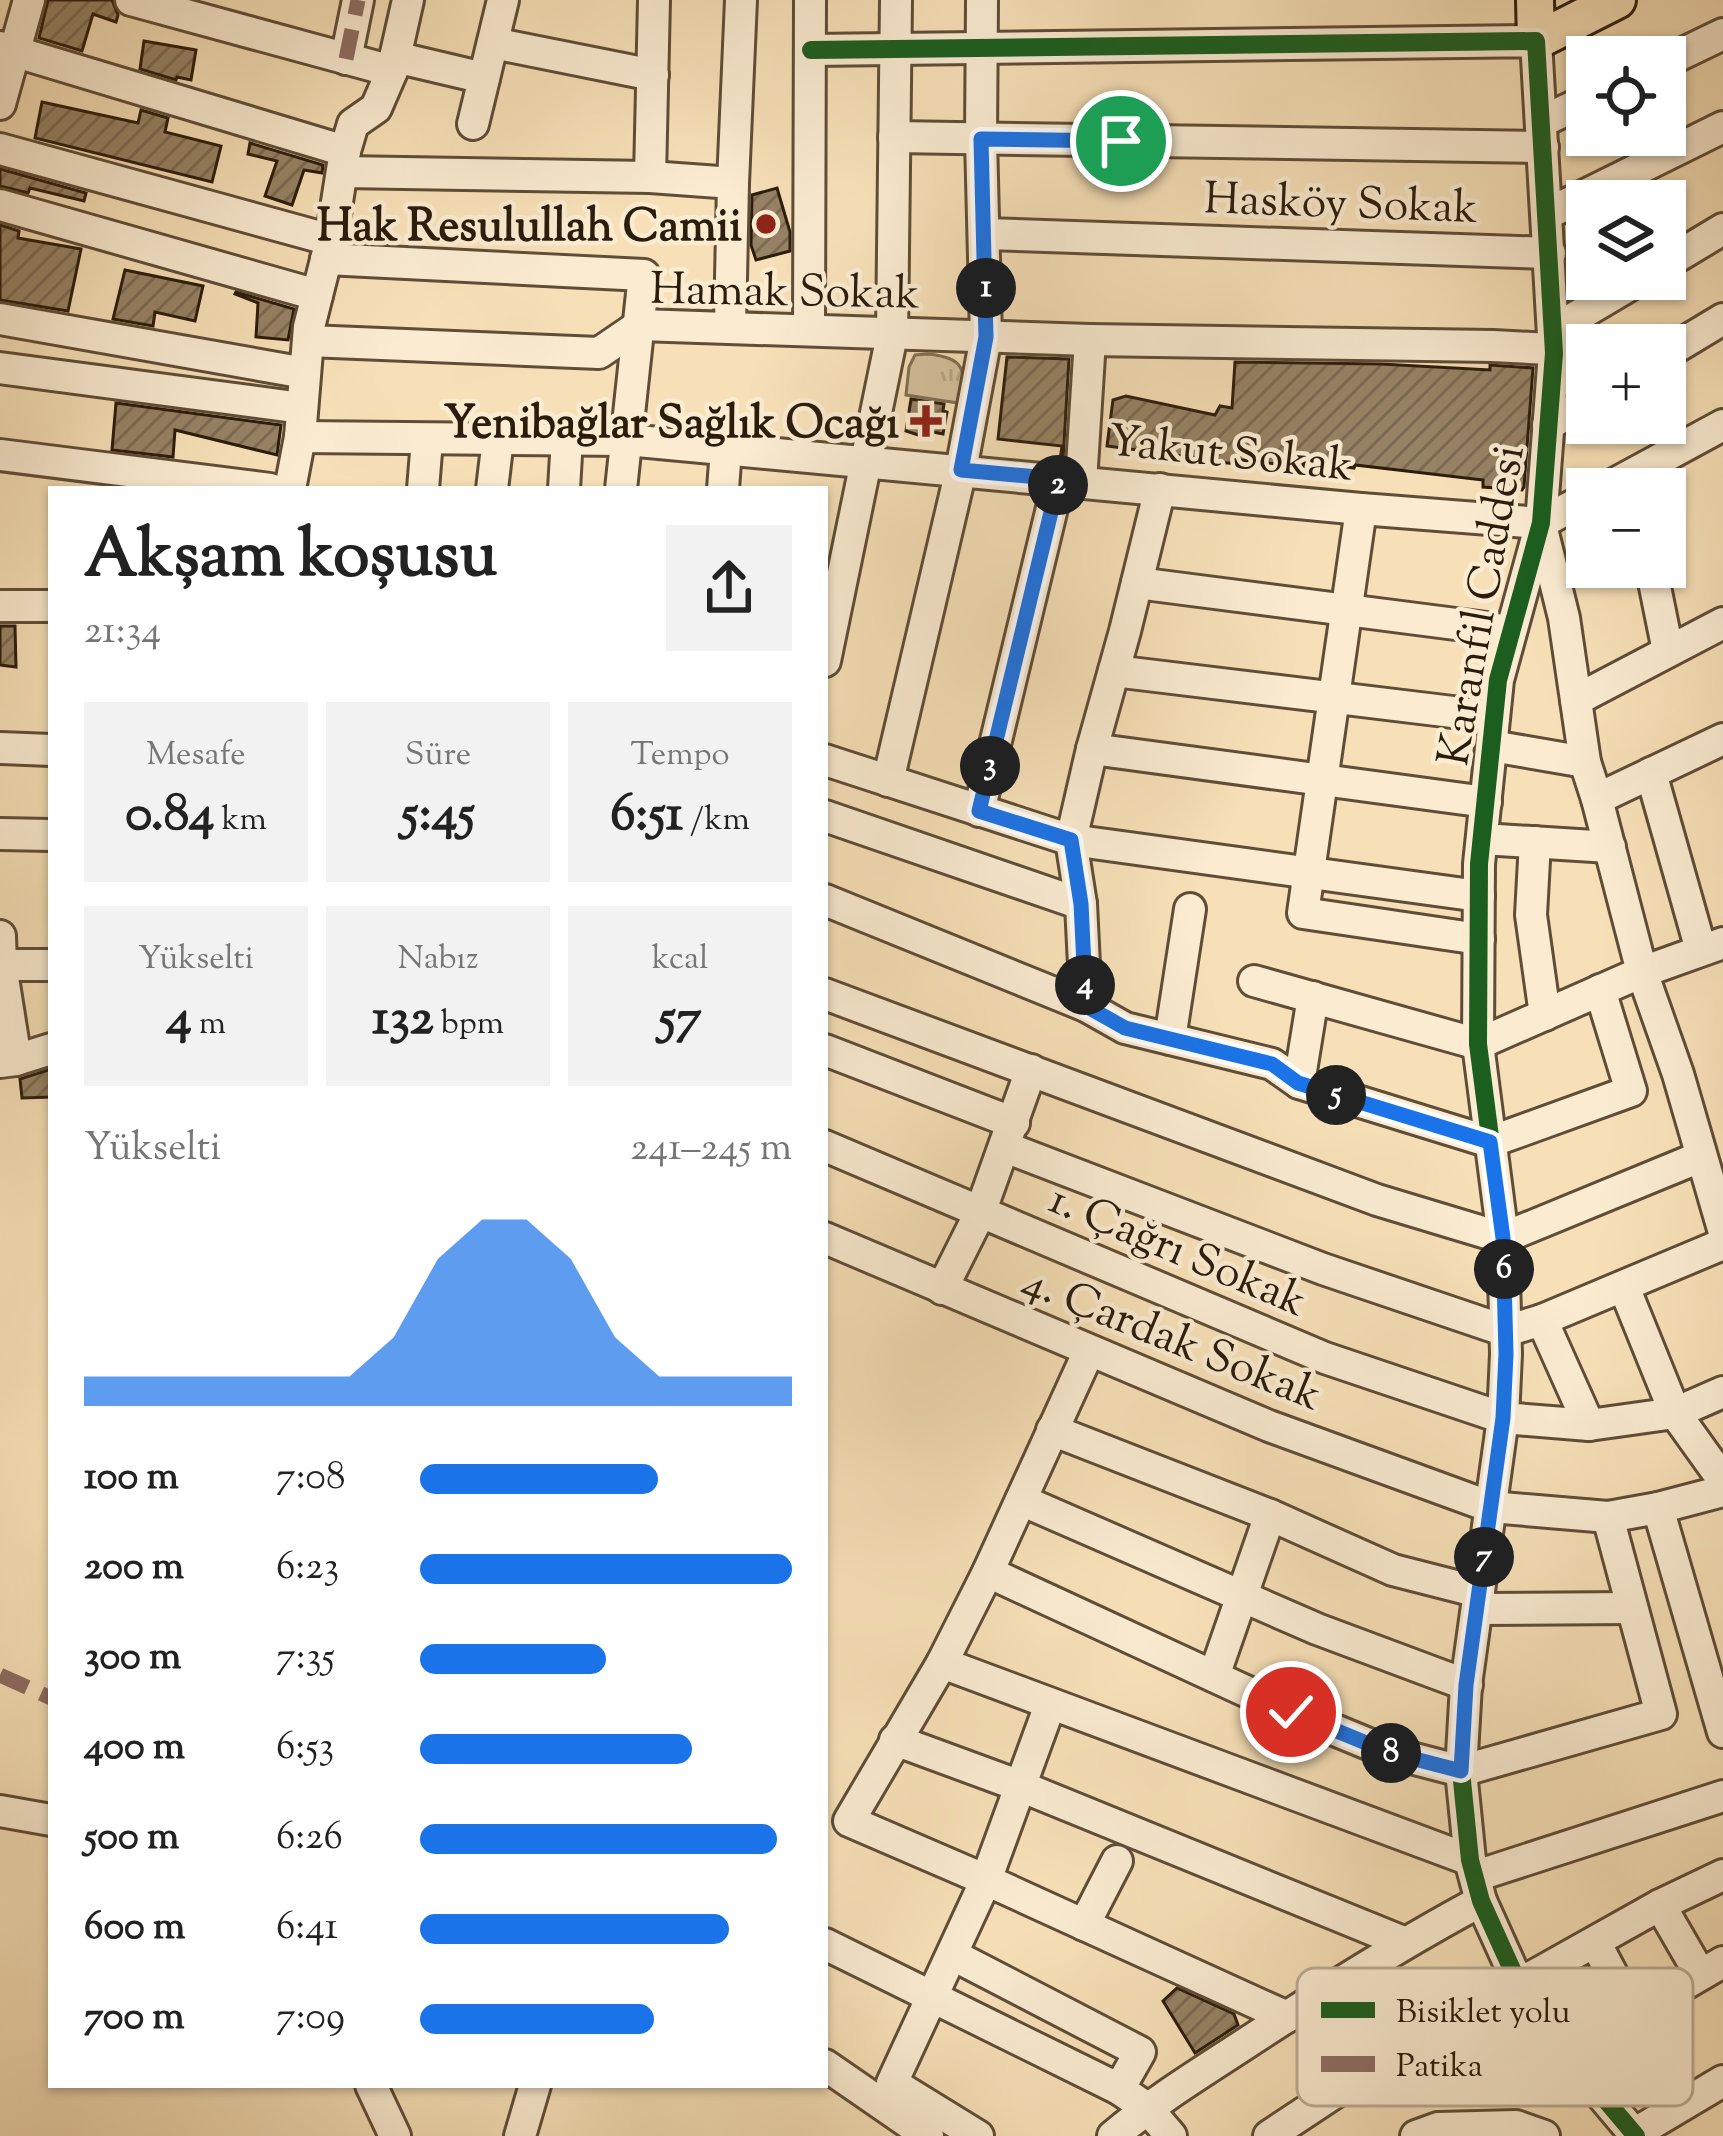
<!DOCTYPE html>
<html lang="tr">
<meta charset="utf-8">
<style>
body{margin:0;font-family:"Sorts Mill Goudy",serif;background:#f2f2f2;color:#222;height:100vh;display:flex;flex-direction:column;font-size:45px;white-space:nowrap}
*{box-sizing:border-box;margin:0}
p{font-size:39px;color:#767676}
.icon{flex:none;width:66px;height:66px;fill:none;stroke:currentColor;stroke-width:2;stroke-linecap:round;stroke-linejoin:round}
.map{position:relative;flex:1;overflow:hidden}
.drawer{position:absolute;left:48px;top:486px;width:780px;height:1602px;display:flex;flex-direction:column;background:#fff;border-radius:0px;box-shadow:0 3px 9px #0004}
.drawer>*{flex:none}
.buttons{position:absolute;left:1566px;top:36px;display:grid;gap:24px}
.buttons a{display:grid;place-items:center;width:120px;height:120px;border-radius:0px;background:#fff;box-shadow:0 3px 9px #0004;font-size:60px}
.pin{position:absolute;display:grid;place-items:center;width:102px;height:102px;color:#fff;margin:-51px;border:6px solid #fff;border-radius:50%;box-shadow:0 3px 12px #0007}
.km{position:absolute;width:60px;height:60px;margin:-30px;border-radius:50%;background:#222;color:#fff;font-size:33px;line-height:60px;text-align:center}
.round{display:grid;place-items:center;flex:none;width:126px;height:126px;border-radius:0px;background:#f2f2f2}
.overview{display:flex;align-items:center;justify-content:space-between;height:204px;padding:0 36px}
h1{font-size:66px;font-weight:800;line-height:90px}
.figures{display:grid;grid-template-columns:repeat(3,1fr);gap:18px;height:204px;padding:12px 36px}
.figures div{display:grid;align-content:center;border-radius:0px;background:#f2f2f2;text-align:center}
.figures b{font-size:51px;font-weight:800}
.figures small{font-size:33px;font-weight:400}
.figures p{font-size:33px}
.chart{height:336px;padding:24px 36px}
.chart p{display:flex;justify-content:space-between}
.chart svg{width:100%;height:216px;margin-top:12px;fill:#1a73e8;opacity:.7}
ul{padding:0 36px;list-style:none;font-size:39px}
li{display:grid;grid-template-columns:192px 144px 1fr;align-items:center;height:90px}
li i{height:30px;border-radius:15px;background:#1a73e8}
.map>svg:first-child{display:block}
</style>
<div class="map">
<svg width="1723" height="2136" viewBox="0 0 1723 2136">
<defs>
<pattern id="grass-tufts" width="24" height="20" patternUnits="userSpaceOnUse" patternTransform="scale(3)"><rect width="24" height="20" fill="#d4bf9b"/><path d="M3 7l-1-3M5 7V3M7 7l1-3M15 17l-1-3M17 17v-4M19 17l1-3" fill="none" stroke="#b6a484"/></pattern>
<pattern id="building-hatch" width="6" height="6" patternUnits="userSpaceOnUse" patternTransform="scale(3)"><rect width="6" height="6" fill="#968265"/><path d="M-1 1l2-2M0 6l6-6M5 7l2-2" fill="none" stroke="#7b6a52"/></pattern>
</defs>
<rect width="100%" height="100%" fill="#f7e0b8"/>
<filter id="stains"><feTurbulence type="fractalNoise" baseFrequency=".00167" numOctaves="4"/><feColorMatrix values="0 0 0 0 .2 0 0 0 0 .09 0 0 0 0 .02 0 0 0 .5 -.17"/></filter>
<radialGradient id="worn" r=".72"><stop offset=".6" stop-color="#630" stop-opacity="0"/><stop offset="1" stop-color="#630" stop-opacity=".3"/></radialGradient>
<path fill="url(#grass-tufts)" stroke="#806e54" stroke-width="3" d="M928,354C965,358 967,369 958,403L906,395L909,367L915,355Z"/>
<g fill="url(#building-hatch)" stroke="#2c1c0c" stroke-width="3">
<polygon points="48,0 112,0 118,15 116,22 93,14 82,51 39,38"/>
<polygon points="144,41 196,50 191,80 177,77 176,80 140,69"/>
<polygon points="42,102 138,123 141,110 168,118 165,132 221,146 212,182 35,138"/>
<polygon points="250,143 323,165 322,173 304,170 292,205 265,196 277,161 248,154"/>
<polygon points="0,169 86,193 84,201 30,188 28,193 0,186"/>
<polygon points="777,188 790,232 790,251 756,260 751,245 752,195"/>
<polygon points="0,225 19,231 18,238 81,249 68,311 0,300"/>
<polygon points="125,270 203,286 195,321 155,312 153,326 113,319"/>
<polygon points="236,292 294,309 288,340 256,337 258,303 235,294"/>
<polygon points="1007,357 1069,359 1063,460 1060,460 1062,446 998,439"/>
<polygon points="1235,362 1381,364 1490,370 1490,365 1533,368 1524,487 1522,490 1483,487 1483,480 1355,465 1354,468 1304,461 1303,467 1240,460 1239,464 1215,462 1213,460 1107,446 1113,400 1126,396 1215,415 1220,406 1232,408"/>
<polygon points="911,399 944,404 943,411 947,412 943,434 933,432 930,439 906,431"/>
<polygon points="116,403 281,425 277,455 175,430 173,457 112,450"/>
<polygon points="0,626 15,626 16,667 0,665"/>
<polygon points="51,1069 51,1097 22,1098 20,1079"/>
<polygon points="1177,1988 1234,2014 1238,2025 1195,2053 1163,2001"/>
</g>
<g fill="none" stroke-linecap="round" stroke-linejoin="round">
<defs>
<g id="minor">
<polyline points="131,0 392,71"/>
<polyline points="493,43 653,75"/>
<polyline points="0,47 345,151"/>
<polyline points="811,50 1536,41 1554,353 1541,523 1498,680 1479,864 1478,1044 1503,1238 1506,1354 1503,1418 1466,1685 1461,1771 1470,1860 1481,1901 1514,1974 1540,2019 1566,2053 1636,2136"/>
<polyline points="395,57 484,78"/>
<polyline points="346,59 358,0"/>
<polyline points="1665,62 1723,34"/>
<polyline points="0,104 29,0"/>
<polyline points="1541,122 1587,100"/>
<polyline points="473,124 503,0"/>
<polyline points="894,137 1543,147"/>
<polyline points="0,149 331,240"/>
<polyline points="343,172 650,177 733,183"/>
<polyline points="650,177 654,0"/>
<polyline points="0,205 317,295"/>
<polyline points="1547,214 1723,127"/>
<polyline points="985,234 1550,253"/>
<polyline points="326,259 644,275 621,489"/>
<polyline points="1665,264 1723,229"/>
<polyline points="0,319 305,373"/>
<polyline points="730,326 733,183 741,0"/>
<polyline points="809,330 810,0"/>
<polyline points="1554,330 1640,279"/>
<polyline points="308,341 599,353 640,325 1090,340 1493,346 1550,349 1554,353"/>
<polyline points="1665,354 1723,319"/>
<polyline points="0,368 302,408"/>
<polyline points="1548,425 1587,402"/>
<polyline points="300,437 627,440 1361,509 1541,523"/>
<polyline points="0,455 270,489"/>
<polyline points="1081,482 1090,340"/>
<polyline points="290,489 300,437 309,327 331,240 345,151 353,124 376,108 392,71 408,0"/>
<polyline points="423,489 427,440"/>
<polyline points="492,489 498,439"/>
<polyline points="564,489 567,438"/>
<polyline points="723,489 726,449"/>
<polyline points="1605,489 1723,425"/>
<polyline points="1361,509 1303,913 1479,939"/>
<polyline points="1541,523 1587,498"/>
<polyline points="1542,529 1564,618 1585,762 1597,799 1642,972 1678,1074 1723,1229"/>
<polyline points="1651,567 1668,651"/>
<polyline points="1137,583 1510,631"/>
<polyline points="0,606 51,606"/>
<polyline points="825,661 892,335 896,0"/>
<polyline points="1114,671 1494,717"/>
<polyline points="1576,700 1723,623"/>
<polyline points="1492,746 1585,762"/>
<polyline points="0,748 51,750"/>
<polyline points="1092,749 1486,802"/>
<polyline points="825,760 1071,840 1479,896"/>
<polyline points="1651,773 1701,950"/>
<polyline points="888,781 961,470 986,337 981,139 982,0"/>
<polyline points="1597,799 1723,739"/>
<polyline points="979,811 1059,479"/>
<polyline points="825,816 1081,904"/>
<polyline points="0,834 51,835"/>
<polyline points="1482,839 1610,847"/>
<polyline points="1535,842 1531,915 1545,1015"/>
<polyline points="825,900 1086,1006 1125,1028 1272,1064 1299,1083 1490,1142 1631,1091 1600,990"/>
<polyline points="0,936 1,965 16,1060"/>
<polyline points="0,965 51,965"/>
<polyline points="1254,981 1478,1044 1642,972 1723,943"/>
<polyline points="825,994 1377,1200 1503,1238 1700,1157"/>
<polyline points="1086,1006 1081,904 1071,840 1092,749 1125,631 1160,489"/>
<polyline points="1170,1039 1190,909"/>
<polyline points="825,1050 1014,1123"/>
<polyline points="0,1062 16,1060 51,1049"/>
<polyline points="1299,1083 1313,997"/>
<polyline points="825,1146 1325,1358 1503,1418 1589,1425 1675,1413 1723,1392"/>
<polyline points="1005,1147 1323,1269 1506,1331 1542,1320 1723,1244"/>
<polyline points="825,1238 1269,1426 1491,1507 1608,1517 1658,1508 1723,1491"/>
<polyline points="1624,1287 1675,1413 1723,1480"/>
<polyline points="942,1289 980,1213 1031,1070"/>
<polyline points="1542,1320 1589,1425"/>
<polyline points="1089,1351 988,1572 942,1663 849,1821 986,1880 1287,2017"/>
<polyline points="1052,1430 1270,1515 1393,1570 1479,1592"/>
<polyline points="1021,1500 1317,1629 1467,1685"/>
<polyline points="1658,1508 1723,1732"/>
<polyline points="988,1572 1291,1712 1388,1752 1461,1771 1661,1714 1608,1517"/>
<polyline points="1479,1609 1632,1608"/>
<polyline points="942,1663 1470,1860"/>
<polyline points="1214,1676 1270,1515"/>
<polyline points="895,1740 1020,1786 1403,1942"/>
<polyline points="0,1811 51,1820"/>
<polyline points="1476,1876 1723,1796"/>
<polyline points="1660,1905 1700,1974"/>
<polyline points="1084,1925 1117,1861"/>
<polyline points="1595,1942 1633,2014"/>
<polyline points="825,1944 1119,2089 1147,2108 1171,2136"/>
<polyline points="953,1955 1140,2052 1119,2089"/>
<polyline points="1521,1983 1660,1905 1723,1875"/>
<polyline points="1566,2053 1723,1962"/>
<polyline points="825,2065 928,2136"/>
<polyline points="371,2085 395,2136"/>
<polyline points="1634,2134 1723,2081"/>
<polyline points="520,2136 535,2085"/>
<polyline points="978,2136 892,2083 986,1880 1050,1705"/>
<path d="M1113,2136C1156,2100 1204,2071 1251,2040C1326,1991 1402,1943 1481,1901"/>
<polyline points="1269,2136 1514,1974"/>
<polyline points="1416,2136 1438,2128 1516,2126 1544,2136"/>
</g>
<polyline id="major" points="1535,0 1536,41 1617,0"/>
</defs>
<use href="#minor" stroke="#5f4d37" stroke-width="36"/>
<use href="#major" stroke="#2c1c0c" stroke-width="42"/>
<use href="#minor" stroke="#faebd1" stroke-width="30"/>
<use href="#major" stroke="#f7e0b8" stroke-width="36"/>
<g stroke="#8d6e63" stroke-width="15" stroke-dasharray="30 15" stroke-linecap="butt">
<polyline points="346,59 358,0"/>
<polyline points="0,1675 51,1698"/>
</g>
<defs>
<polyline id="cycleway" points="811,50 1536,41 1554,353 1541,523 1498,680 1479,864 1478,1044 1503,1238 1506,1354 1503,1418 1466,1685 1461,1771 1470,1860 1481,1901 1514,1974 1540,2019 1566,2053 1636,2136"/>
</defs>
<use href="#cycleway" stroke="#faebd1" stroke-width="26"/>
<use href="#cycleway" stroke="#1b5e20" stroke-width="18"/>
</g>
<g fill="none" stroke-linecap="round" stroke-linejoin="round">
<defs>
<polyline id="route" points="1121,141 981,139 986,337 961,470 1059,479 979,811 1071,840 1081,904 1086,1006 1125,1028 1272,1064 1298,1083 1490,1142 1503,1238 1506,1354 1503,1418 1466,1685 1461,1771 1388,1752 1291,1712"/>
</defs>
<use href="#route" stroke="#fff" stroke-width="24"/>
<use href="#route" stroke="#1a73e8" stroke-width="15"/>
</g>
<g fill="#8f2418" stroke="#faebd1" stroke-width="4.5">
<circle cx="766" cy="224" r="12"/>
<path d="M920 403h12v12h12v12h-12v12h-12v-12h-12v-12h12z"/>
</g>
<g text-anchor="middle" stroke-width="9" stroke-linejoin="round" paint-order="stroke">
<g font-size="45" fill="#2c1c0c" stroke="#faebd1">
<text transform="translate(1341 201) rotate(2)" y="16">Hasköy Sokak</text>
<text transform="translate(785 289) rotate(1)" y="16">Hamak Sokak</text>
<text transform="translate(1231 451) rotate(6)" y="16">Yakut Sokak</text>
<text transform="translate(1479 605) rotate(-80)" y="16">Karanfil Caddesi</text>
<text transform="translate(1179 1248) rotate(23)" y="16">1. Çağrı Sokak</text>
<text transform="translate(1173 1336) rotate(22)" y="16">4. Çardak Sokak</text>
</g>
<g font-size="45" font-weight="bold" fill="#2c1c0c" stroke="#faebd1" text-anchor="end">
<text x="742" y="240">Hak Resulullah Camii</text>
<text x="899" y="437">Yenibağlar Sağlık Ocağı</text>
</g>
</g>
<rect x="1297" y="1968" width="396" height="138" rx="18" fill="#faebd1" stroke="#bcad96" stroke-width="3"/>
<rect x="1321" y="2002" width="54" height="16" fill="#1b5e20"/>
<rect x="1321" y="2056" width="54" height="16" fill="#8d6e63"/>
<g font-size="33" fill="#2c1c0c">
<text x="1396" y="2022">Bisiklet yolu</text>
<text x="1396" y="2076">Patika</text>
</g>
<rect width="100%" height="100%" filter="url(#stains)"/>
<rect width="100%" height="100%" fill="url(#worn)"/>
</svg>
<div class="buttons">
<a><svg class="icon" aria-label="locate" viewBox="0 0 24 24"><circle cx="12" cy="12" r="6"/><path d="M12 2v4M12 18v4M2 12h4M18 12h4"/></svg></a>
<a><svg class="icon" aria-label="layers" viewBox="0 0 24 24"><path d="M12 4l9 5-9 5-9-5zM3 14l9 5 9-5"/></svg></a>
<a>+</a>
<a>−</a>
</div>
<div class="pin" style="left:1121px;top:141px;background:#1e9e55"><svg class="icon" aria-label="arrive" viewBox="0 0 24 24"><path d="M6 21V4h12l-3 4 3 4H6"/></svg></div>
<div class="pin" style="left:1291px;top:1712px;background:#d93025"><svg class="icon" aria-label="check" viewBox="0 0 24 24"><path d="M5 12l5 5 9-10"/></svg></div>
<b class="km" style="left:986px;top:288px">1</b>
<b class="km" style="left:1058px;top:485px">2</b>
<b class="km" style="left:990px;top:766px">3</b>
<b class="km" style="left:1085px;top:985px">4</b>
<b class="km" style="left:1336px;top:1095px">5</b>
<b class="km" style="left:1504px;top:1269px">6</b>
<b class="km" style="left:1484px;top:1557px">7</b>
<b class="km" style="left:1391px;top:1753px">8</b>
<section class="drawer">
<div class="overview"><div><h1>Akşam koşusu</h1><p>21:34</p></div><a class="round"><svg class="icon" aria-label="share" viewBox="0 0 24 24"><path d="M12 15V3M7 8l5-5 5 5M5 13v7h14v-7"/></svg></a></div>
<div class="figures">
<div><p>Mesafe</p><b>0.84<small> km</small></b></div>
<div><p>Süre</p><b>5:45</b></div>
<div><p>Tempo</p><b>6:51<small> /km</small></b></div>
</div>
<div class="figures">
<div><p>Yükselti</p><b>4<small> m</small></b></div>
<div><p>Nabız</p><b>132<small> bpm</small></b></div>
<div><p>kcal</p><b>57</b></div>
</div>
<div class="chart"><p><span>Yükselti</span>241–245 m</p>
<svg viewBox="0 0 160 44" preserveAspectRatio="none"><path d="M0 44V38L10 38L20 38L30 38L40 38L50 38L60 38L70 30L80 14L90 6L100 6L110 14L120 30L130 38L140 38L150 38L160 38V44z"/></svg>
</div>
<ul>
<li><b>100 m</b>7:08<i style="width:64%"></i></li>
<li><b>200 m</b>6:23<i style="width:100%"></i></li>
<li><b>300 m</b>7:35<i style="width:50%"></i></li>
<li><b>400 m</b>6:53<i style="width:73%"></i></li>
<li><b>500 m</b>6:26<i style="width:96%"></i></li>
<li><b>600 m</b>6:41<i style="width:83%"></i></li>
<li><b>700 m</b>7:09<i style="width:63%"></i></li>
</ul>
</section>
</div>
